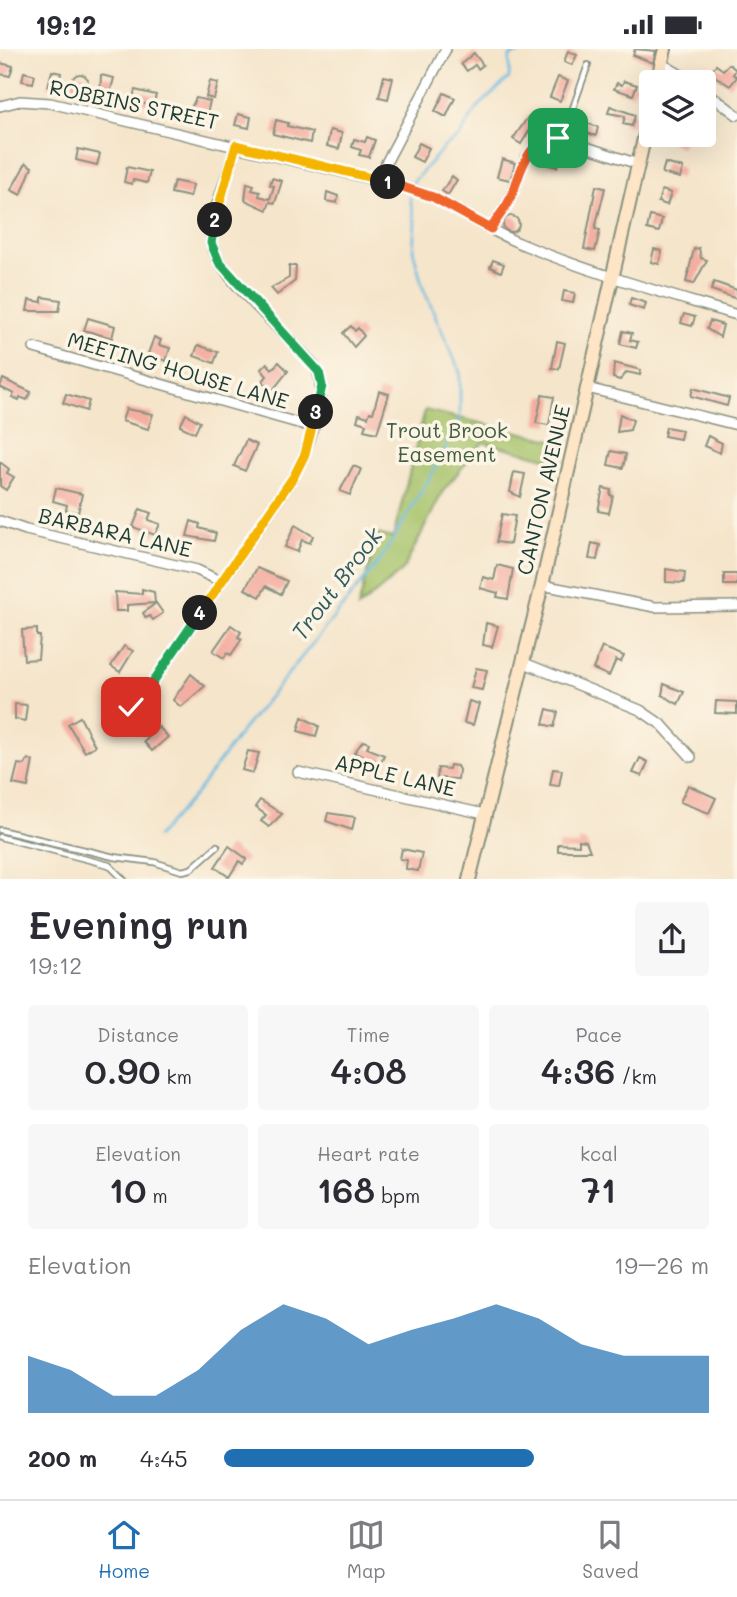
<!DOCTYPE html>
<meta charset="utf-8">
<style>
body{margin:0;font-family:Mali,sans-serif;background:#f7f7f7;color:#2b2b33;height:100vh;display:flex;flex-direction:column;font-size:26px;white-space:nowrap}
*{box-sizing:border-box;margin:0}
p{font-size:23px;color:#7c7c81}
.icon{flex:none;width:38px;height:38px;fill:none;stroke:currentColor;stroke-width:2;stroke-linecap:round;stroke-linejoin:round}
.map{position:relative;height:830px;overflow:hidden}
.drawer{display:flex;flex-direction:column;background:#fff;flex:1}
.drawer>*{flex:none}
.fabs{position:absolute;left:639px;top:21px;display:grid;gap:14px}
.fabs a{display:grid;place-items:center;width:77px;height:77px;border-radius:7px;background:#fff;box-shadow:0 7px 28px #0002;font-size:35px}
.pin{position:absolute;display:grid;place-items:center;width:60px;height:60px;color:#fff;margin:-30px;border-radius:14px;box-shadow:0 4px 10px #0006}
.km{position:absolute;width:35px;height:35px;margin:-18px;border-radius:50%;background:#222;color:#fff;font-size:19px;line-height:35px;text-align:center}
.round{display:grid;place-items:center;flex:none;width:74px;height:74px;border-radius:7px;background:#f7f7f7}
.head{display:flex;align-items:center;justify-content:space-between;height:119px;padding:0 28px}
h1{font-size:38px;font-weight:600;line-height:52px}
.stats{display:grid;grid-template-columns:repeat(3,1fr);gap:10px;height:119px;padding:7px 28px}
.stats div{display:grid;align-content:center;border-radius:7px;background:#f7f7f7;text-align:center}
.stats b{font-size:35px;font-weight:600}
.stats small{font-size:19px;font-weight:400}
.stats p{font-size:19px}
.chart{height:196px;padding:14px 28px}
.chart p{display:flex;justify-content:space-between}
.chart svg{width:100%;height:126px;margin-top:7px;fill:#1f6fb2;opacity:.7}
ul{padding:0 28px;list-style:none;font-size:23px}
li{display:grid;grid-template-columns:112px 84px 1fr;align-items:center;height:52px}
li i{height:18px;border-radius:9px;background:#1f6fb2}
.status{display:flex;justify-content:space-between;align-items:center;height:49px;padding:0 35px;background:#fff;direction:ltr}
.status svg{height:19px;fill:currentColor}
.tab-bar{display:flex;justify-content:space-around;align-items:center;height:98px;border-top:2px solid #e1e1e2;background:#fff;font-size:19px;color:#7c7c81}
.tab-bar a{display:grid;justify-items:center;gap:4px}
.tab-bar .active{color:#1f6fb2}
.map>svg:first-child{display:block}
</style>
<div class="status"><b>19:12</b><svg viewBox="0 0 49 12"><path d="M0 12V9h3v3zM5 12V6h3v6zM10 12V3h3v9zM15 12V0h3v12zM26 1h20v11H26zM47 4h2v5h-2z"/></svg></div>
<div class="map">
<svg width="737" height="831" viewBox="0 0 737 831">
<rect width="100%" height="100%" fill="#fcf5e5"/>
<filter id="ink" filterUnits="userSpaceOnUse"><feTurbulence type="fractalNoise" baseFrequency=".0143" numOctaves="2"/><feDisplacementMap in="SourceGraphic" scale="14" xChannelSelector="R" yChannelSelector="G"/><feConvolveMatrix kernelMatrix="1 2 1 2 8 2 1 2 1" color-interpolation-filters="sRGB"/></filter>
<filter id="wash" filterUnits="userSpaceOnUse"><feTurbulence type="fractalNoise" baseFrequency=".00686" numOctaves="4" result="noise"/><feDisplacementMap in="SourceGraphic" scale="28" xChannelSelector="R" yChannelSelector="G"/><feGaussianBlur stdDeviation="1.57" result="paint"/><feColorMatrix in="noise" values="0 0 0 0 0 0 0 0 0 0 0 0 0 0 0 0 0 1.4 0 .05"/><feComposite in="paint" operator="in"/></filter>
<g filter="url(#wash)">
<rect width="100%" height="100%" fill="#f5e5cb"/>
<polygon fill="#a5c269" stroke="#62804e" stroke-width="2" points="425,361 565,394 562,413 483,393 443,442 403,521 358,559 377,485 393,489"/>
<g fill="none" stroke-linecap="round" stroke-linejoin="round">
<g stroke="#66bae2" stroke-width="2.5">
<polyline points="413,133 445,97 459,88 477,59 509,29 510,7 531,0"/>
<polyline points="157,788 197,743 241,683 381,510 436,418 460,368 460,323 423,239 413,201 415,173 410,149"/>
</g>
</g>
<g id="blocks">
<g fill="#f4aea1">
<polygon points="635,0 656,2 653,14 633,6"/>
<polygon points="568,2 577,6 572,16 564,13"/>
<polygon points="474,4 483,16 478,20 475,16 467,22 461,15"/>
<polygon points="0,14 13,17 10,27 0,25"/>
<polygon points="729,15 736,21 733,25 737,28 730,37 710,24 716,16 723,21"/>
<polygon points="52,22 61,24 58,40 48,38"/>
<polygon points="24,23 35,26 33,34 22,32"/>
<circle cx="80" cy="33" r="8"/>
<polygon points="101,26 114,29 109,48 100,46"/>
<polygon points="384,27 393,29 388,50 379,48"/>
<polygon points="558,28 568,32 560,52 550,48"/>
<polygon points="210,32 218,34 214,50 206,48"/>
<polygon points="624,32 637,36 633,46 614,40 617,34 622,36"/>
<polygon points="135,41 156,46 153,57 132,52"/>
<polygon points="444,44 455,49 446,68 435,62"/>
<polygon points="196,49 210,52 206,69 188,65"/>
<polygon points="610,57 635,66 632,77 623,75 625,67 608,64"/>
<polygon points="238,65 251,68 249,79 235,76"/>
<polygon points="554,67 563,73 558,83 554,81 551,85 545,80"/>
<polygon points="528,68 541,76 534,85 529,82 521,95 513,90"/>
<polygon points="276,71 288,74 287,77 312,83 310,94 273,85"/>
<polygon points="578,71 598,78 596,87 575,80"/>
<polygon points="330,81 342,84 339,100 327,97"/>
<polygon points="673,86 687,86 681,98 670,93"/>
<polygon points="367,88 375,91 369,108 359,106 361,101 352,98 354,90 365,93"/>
<polygon points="419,94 429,99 422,113 412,108"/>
<polygon points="78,100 100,105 97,116 76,111"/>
<polygon points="549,106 559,109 557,118 546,115"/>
<polygon points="502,110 515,114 510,131 497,128"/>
<polygon points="26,114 32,118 21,146 11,141"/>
<polygon points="665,114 683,119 680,129 662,124"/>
<polygon points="127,118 150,123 147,134 133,131 132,135 124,133"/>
<polygon points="452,127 457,131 448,146 442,142"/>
<polygon points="272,129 282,132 275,154 270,153 267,161 245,151 247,134 254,136 252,141 260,143 259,147 270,150 274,137 270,136"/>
<polygon points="174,132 193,136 190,148 171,144"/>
<polygon points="596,137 605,139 595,180 600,181 595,202 584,200"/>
<polygon points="662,141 671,144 667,156 658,153"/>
<polygon points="327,143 338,147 337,154 326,152"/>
<polygon points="650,167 662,170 659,183 647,180"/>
<circle cx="511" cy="175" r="8"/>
<polygon points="699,199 701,209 707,211 694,235 686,233 694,200"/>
<polygon points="654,200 662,202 659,215 651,213"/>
<polygon points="493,211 504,215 501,223 490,218"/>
<polygon points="289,217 296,217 295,232 277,246 271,239 289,229"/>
<polygon points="714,233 737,241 737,250 711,241"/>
<polygon points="564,242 575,244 573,254 562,252"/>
<polygon points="42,248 61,251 59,262 27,262 29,251 42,253"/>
<polygon points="631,249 646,254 644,261 629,256"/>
<polygon points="684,265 695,268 692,277 681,274"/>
<polygon points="88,269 115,277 112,289 84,281"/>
<polygon points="710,272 723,276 720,288 707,280"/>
<polygon points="351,277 355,282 358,279 364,287 354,298 343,284"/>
<polygon points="623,282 632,284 630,291 638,293 636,299 620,295"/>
<polygon points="154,288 161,291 159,296 170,299 166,312 148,305"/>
<polygon points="557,292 565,294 559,320 552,319"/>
<polygon points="198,296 218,303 214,314 194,307"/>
<polygon points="279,313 288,322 272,342 262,333 267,327 261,320 267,314 272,320"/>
<polygon points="614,314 641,321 640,326 627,323 620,331 613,329"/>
<polygon points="3,330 31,343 27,351 20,348 19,351 12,348 14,345 0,338"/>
<polygon points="693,339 729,349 727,357 691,347"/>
<polygon points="379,342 389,345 377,384 364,381 366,375 357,372 359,365 368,368 370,363 373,364"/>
<polygon points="66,345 89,352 86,362 63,354"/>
<polygon points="542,346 554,348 549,376 536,374"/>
<polygon points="126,360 153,365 148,380 122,372"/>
<polygon points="186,365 200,373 195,384 180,377"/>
<polygon points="620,365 633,371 630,381 617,383"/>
<polygon points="666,378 682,381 680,390 664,387"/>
<polygon points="708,387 722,394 720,404 704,397"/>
<polygon points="246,391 257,396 245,422 234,417"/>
<polygon points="611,402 626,405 623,419 608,416"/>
<polygon points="0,413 9,420 7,424 14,428 6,441 0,437"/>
<polygon points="353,417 361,420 350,446 340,442"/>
<polygon points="514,423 525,425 520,448 510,443"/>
<polygon points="56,439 82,445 78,464 66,461 67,456 53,452"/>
<polygon points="603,439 611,441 610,446 613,447 609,464 598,462"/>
<polygon points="140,460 151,464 148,471 160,475 155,486 133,478"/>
<polygon points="502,465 515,467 510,495 496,493"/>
<polygon points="191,472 200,475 199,479 216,484 214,492 187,487"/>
<polygon points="295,476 313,487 310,494 302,491 297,503 285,498"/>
<polygon points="592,494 600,496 597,511 589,510"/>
<polygon points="497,516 513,520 508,550 497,548 498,544 480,539 483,528 494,531"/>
<polygon points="257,519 287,532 281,545 266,537 260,548 245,540"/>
<polygon points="666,520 685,523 684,534 666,533"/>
<rect x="724" y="525" width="13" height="11"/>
<polygon points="142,540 154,543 155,554 127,556 127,562 116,562 115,543 142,545"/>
<polygon points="156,554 163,564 153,571 150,567 146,569 143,564"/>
<polygon points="486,574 498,577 492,598 483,596"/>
<polygon points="231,576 241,583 238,588 242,590 231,606 227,604 224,609 213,602"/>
<polygon points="37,580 37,587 40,587 38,610 24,611 22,581"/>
<polygon points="124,597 133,602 120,623 111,617"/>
<polygon points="602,598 624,607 621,613 616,611 609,627 593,620"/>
<polygon points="476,619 487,621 482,641 471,639"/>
<polygon points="191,625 205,637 181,658 173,651"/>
<polygon points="664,635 684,643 678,655 662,646"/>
<polygon points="469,652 479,655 473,676 464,674"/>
<polygon points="716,652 737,653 737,665 715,664"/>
<polygon points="15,655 27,656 25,672 15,670"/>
<polygon points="547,660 558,663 554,678 543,675"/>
<polygon points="80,668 95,697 85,703 68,675"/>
<polygon points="302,668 319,677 316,687 298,682"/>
<polygon points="159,678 168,688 152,702 144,693"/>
<polygon points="363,692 369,694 367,699 384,706 381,713 354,704"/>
<polygon points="248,702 259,704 253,724 242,721"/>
<polygon points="640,709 648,713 642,727 633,724"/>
<polygon points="28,710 33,712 28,738 13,735 18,715 25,716"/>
<polygon points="450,716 457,717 459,721 458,730 437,729 438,719 449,720"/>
<polygon points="553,720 562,721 559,737 550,736"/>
<polygon points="688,736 716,749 709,764 680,753"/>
<polygon points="260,751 282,765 269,778 261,772 266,766 255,758"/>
<polygon points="328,764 355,768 352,781 326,772"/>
<polygon points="579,791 586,792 590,802 558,802 558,795 579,796"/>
<polygon points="229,797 247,810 243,815 239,812 229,828 215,818"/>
<polygon points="402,800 422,804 418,822 406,820 407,811 400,810"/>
</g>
</g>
</g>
<g filter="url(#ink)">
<use href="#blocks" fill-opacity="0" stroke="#8a9180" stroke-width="2"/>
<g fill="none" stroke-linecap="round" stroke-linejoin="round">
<defs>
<g id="lane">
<polyline points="562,90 588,16"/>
<polyline points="0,781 114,808 154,813 182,822 191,820 217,797"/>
<polyline points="0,788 109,816 124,831"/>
</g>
<g id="street">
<polyline points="662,15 693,33"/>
<polyline points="704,41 737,66"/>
<path d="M0,57L20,52L50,54L405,138C447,150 480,178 519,194C590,224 664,244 737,266"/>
<polyline points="380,132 386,114 446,0"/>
<polyline points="491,180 510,150 526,108 540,94 562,90 638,115"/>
<polyline points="34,299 312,378"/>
<polyline points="587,339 737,376"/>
<polyline points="0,472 26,481 197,521 222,533"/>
<polyline points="542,536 655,558 737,557"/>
<polyline points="522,613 640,661 662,676 691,708"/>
<path d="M120,665L144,646L289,435C305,409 333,343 314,316C293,291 210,221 211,191C212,160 228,127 236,96"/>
<polyline points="298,723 484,765"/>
</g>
<g id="secondary">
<polyline points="657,33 665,0"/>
<polyline points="469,831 542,536 651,59"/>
</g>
</defs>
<use href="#lane" stroke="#8a9180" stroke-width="8"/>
<use href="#street" stroke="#8a9180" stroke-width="12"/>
<use href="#secondary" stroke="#8a9180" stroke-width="16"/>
<use href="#lane" stroke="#fff" stroke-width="4.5"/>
<use href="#street" stroke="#fff" stroke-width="9"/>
<use href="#secondary" stroke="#fde5c5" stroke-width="12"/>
</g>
</g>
<g fill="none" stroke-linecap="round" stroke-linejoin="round" filter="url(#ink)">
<defs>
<path id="split-1" d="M388,133L433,148L491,180C496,170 504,162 509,152C522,126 522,92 558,89"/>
<polyline id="split-2" points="215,171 236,96 388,133"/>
<polyline id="split-3" points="215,171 211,194 219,213 319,323 322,337 316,363"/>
<polyline id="split-4" points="200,564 294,427 305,405 316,363"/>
<polyline id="split-5" points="131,658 144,646 200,564"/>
</defs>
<use href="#split-1" stroke="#fff" stroke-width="14"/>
<use href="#split-2" stroke="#fff" stroke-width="14"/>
<use href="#split-3" stroke="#fff" stroke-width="14"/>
<use href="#split-4" stroke="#fff" stroke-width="14"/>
<use href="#split-5" stroke="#fff" stroke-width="14"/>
<use href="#split-1" stroke="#f0652b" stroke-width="9"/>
<use href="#split-2" stroke="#f5b400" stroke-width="9"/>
<use href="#split-3" stroke="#22a559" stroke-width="9"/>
<use href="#split-4" stroke="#f5b400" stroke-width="9"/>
<use href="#split-5" stroke="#22a559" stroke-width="9"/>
</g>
<g text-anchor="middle" stroke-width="7" stroke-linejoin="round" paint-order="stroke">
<g font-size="21" fill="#1f3d34" stroke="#fcf5e5">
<text transform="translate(134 56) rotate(12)" y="7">ROBBINS STREET</text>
<text transform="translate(178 322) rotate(16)" y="7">MEETING HOUSE LANE</text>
<text transform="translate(544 441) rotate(-77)" y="7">CANTON AVENUE</text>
<text transform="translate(115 484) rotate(13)" y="7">BARBARA LANE</text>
<text transform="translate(395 727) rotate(13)" y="7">APPLE LANE</text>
</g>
<g font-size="21" fill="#405e41" stroke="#fcf5e5">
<text x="447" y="389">Trout Brook<tspan x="447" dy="24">Easement</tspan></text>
</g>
<g font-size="23" font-style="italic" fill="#315c60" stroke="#fcf5e5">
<text transform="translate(337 535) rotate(-53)" y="8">Trout Brook</text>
</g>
</g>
</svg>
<div class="fabs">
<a><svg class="icon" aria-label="layers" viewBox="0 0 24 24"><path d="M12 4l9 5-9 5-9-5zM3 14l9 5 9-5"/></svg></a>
</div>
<div class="pin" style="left:558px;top:89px;background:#1e9e55"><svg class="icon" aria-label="arrive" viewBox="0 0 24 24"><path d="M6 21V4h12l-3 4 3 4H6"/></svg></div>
<div class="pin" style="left:131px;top:658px;background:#d93025"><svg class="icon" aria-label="check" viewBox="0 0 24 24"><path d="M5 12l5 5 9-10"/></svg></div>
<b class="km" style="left:388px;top:133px">1</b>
<b class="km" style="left:215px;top:171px">2</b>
<b class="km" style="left:316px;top:363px">3</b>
<b class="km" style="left:200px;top:564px">4</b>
</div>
<section class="drawer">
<div class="head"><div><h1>Evening run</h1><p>19:12</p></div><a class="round"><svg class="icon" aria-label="share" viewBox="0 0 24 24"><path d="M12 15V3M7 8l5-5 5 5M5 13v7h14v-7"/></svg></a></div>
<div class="stats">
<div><p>Distance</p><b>0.90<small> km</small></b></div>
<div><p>Time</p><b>4:08</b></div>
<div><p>Pace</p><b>4:36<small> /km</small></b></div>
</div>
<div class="stats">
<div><p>Elevation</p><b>10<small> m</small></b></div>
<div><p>Heart rate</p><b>168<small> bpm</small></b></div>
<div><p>kcal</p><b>71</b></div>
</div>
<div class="chart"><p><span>Elevation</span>19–26 m</p>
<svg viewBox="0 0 160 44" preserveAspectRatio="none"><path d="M0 44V24L10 29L20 38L30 38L40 29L50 15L60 6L70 11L80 20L90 15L100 11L110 6L120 11L130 20L140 24L150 24L160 24V44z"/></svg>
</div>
<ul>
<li><b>200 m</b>4:45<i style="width:64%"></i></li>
</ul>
</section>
<nav class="tab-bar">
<a class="active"><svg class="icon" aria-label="home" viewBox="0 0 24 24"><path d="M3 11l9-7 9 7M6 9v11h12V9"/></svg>Home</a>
<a><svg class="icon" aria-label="map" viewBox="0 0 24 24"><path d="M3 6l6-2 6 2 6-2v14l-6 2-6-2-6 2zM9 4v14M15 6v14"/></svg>Map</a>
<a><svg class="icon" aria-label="saved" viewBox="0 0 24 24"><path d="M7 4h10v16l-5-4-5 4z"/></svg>Saved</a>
</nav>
